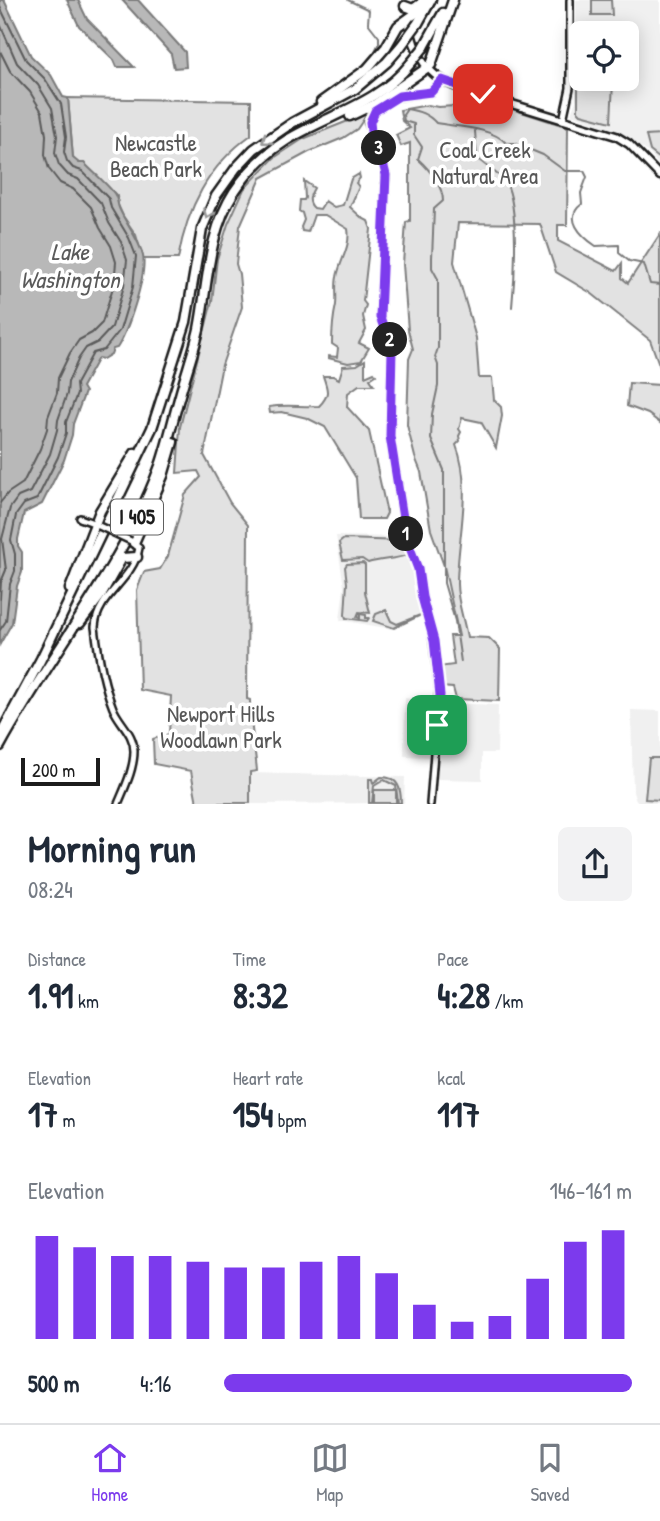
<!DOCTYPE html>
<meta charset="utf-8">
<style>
body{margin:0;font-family:"Patrick Hand",sans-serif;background:#f2f2f3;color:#1f2937;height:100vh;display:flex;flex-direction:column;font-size:26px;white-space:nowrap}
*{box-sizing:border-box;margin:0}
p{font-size:23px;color:#747a83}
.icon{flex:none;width:38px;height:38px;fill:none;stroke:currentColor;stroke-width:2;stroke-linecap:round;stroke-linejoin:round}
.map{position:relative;height:804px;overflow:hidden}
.details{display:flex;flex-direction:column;background:#fff;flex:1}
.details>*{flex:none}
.fabs{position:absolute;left:569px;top:21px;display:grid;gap:14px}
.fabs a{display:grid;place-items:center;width:70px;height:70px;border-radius:10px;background:#fff;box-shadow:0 4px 18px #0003;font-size:35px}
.scale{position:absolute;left:21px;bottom:18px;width:79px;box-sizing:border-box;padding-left:7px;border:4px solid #1c1c1c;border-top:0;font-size:19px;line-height:24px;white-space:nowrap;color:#1c1c1c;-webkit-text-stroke:5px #fff;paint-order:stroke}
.pin{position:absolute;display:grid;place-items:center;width:60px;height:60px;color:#fff;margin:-30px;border-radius:14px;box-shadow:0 4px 10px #0006}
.km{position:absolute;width:35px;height:35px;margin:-18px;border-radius:50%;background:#222;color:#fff;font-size:19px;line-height:35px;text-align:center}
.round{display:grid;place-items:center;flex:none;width:74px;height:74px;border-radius:10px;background:#f2f2f3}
.summary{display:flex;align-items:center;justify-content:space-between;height:119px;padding:0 28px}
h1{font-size:38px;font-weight:700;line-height:52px}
.stats{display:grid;grid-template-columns:repeat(3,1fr);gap:10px;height:119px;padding:7px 28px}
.stats div{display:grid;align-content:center}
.stats b{font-size:35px;font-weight:700}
.stats small{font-size:19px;font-weight:400}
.stats p{font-size:19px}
.chart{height:196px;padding:14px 28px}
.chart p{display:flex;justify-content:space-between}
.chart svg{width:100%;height:126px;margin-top:7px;stroke:#7c3aed;stroke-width:6}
ul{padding:0 28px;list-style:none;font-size:23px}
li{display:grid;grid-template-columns:112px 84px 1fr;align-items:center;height:52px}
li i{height:18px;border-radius:9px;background:#7c3aed}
.menu{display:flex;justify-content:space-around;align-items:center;height:98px;border-top:2px solid #e0e1e3;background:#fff;font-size:19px;color:#747a83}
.menu a{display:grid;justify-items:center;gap:4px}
.menu .active{color:#7c3aed}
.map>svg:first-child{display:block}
</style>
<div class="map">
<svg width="660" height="804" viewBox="0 0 660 804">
<rect width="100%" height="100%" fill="#fff"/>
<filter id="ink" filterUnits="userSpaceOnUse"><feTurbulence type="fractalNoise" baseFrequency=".0143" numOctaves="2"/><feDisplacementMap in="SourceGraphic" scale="14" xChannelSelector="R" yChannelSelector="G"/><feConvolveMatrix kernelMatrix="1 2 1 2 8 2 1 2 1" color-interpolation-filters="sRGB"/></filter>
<g filter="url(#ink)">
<g fill="#f0f0f0" fill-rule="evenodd">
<path d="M576,0H660V167L650,154L635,142L612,129L571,114L576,101ZM581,33H626V79H581Z"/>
<polygon points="336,536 406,537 418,569 426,612 392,629 340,620 344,587"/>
<polygon points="405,698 435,703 429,757 404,756"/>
<polygon points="443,703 498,705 497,753 482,753 482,780 435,779"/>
<polygon points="631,710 660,711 660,803 642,803 636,801 633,792"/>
<polygon points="250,773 405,777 404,803 250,804"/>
</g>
<g fill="#e2e2e2" stroke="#7f7f7f" stroke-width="2">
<polygon points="592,0 611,0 612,15 592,15"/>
<polygon points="578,80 613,82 611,122 581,114 578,111"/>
<path d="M68,98L251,101V135C208,166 187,208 178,259H143L136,235L123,216L118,205L117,196L84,163L78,164L73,158Z"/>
<path d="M481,99L568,127L567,225H558V241L616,271L622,263V278L628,283L660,234V367L650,340L591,293L556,272L540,224L458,223L454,262L476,338L479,378H492L494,400L501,407L502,416L496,448L481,422L462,418L459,429L461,432L459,436L460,441L456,445C473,489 457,539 457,584C457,601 464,620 467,637L489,638L500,649L499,701L456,699L453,688L440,687L438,667L454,665L450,636H459L444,566L431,530L421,472L415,457L407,425L409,359L413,349L408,330L403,264L406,222L410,221V143L401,146L396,135L410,128L402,121L400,110L428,105L438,107L456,106Z"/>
<path d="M368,113L357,129L343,138L309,152L261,178L240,226L236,264L239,274L242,307L222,365L204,455L230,503L248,525L247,699L250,700C250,724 255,747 257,771L250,772V803H197L191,771L154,764L153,739L169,734L171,696L140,690L137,590L144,572L160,569L168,556L185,495L201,477L198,471L177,473L180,427L212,301L217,259L228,224L244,189L274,158L303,139Z"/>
<polygon points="660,135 660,159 650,151 646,136"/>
<path d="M359,174L360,178L356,183L359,187L350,207L362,218L368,221L371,229L363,301L366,305L363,316L366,330L359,343L369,348L361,361L348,363L328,358V356L337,357L338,348L332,344C332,330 333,318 336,305C337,296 335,286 337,277C340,260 351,247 348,229L325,215H314L308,232L302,231L301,227L304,220L302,213L299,211L300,200H304L305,198L304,181L314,188C310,195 307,202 314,208L320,209L325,201L334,207L343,205L351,179Z"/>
<path d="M365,360V376L374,372L376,375L370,379L374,385H359L348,393L347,407L369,431L387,513L384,519H359L356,478L325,427L307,418L282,412L270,413L269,407C285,404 302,407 319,406C330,395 328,390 323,376H333L339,379L343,366L357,365Z"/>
<polygon points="629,383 660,385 660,423 648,414 627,406"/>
<path d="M344,539L403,541L409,554C401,559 380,559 368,563L362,559L343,560L339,543Z"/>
<polygon points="363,563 365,565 365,592 370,613 359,612 357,617 360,618 360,614 366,615 366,618 369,618 367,621 346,618 345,615 347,583 345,567 347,564"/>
<polygon points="386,610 391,621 397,624 423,614 394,628 373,621 376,614"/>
<polygon points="649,758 660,758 660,800 645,799"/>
<path d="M381,777C399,777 401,789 401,803H398L396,786L384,780L374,786L372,803H369V779H372L373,783Z"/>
<rect x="374" y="790" width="22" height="13"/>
</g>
<g fill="#b8b8b8" stroke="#7a7a7a" stroke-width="2">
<path d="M0,0H4L31,56L51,75L63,97L68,98L73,158L79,163H84C94,173 105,182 114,193C118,198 117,203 119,208C126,225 139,238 143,256C147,275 128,331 117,348L113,349L111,354L103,359L98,358L82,387L85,392L73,424L72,435L64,460L42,504L24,513L18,539V546L22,552V572L17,586L12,623L0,644Z"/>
<polygon points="67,0 78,0 87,19 134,67 117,67 114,60 79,26"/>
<polygon points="122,0 138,0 185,52 186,67 174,68 171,54"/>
</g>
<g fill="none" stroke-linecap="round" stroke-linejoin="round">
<g stroke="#5a5a5a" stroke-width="2">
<polyline points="0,7 26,60 45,79 61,104 66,137 64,152 67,161 73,168 82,171 109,199 111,208 129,238 136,256 133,287 120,330 104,350 93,353 76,384 77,394 66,422 66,433 58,457 37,499 24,504 16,515 11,540 15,554 15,571 10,584 6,621 0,630"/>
<polyline points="0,24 17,63 38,85 52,108 57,136 55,153 59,165 68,175 78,179 101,203 109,223 121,242 127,260 124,286 112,327 98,342 86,348 79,358 68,382 67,394 58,420 57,430 50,454 30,492 18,497 10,508 2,539 6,570 1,582 0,599"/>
<polyline points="0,51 10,71 30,92 42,112 46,135 45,155 49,169 60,183 73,189 91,207 100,228 111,246 116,262 114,284 102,323 92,333 79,340 70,353 58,378 57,393 48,417 47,429 40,449 23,483 8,493 0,503"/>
</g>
<g stroke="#7a7a7a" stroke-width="2">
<polyline points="348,0 369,10 368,23 379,37 379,43 372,57"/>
<path d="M475,131L477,158C484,165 502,176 506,183C519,207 515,279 512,307"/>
<path d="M461,662L455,621L444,583V470L431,439L432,414L438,386V365L435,357L438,348V279L432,268V258L434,209L443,201C443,186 429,169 418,159L422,147L414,135V124L404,121L403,115L407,109C419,111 428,114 436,123C456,127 491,127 506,143H514L543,155L565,171H584L587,177L581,193L582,204C563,218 581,236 596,246L619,245V253L629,261L644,264L650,284L660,285"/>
</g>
<defs>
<g id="secondary">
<polyline points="563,120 570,88 570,0"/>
<polyline points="80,518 96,524"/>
<path d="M118,804C125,787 134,769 134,751C134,733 119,723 113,708C103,683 98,653 95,627C97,595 133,581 139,548L133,543"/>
<path d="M430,804L439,690L432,633L422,597L418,569L406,537L390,436L392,350L380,317L386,175L380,151L368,123C372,95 410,96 431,92L442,80"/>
</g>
<path id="primary" d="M408,20C414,53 426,77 460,88L616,136L629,144L660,176"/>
<g id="highway">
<polyline points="405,6 413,9 420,4"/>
<polyline points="418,23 431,0"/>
<polyline points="424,47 443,13"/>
<polyline points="321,102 367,69 386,47 398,26 416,13 423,0"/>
<polyline points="350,116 375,104 431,65 453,0"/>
<polyline points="134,543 163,476 173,442"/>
<polyline points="70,589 100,511 135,453"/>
<polyline points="80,623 101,595 122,558 137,557"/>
<polyline points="0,735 41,659 152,428 186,322 202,229 216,196 236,168 254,149 292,123 355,89 387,62 401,46"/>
<path d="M0,746C51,653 123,566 160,466C168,443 173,419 180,395C186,373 194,351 199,329C208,283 208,232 234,192C248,171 266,153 287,140C330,114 378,104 411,63"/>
</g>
</defs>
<use href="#secondary" stroke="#1c1c1c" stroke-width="10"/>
<use href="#primary" stroke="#1c1c1c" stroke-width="11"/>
<use href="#highway" stroke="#1c1c1c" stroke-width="13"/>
<use href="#secondary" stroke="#fff" stroke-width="5"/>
<use href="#primary" stroke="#fff" stroke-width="6"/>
<use href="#highway" stroke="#fff" stroke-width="8"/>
<defs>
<polyline id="secondary-bridge" points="99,526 131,541"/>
<g id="highway-bridge">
<polyline points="401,46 418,23"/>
<polyline points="411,63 424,47"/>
</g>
</defs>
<use href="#secondary-bridge" stroke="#1c1c1c" stroke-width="10" stroke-linecap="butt"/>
<use href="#highway-bridge" stroke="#1c1c1c" stroke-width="13" stroke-linecap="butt"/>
<use href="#secondary-bridge" stroke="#fff" stroke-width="5"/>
<use href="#highway-bridge" stroke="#fff" stroke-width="8"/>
</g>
<defs><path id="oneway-chevron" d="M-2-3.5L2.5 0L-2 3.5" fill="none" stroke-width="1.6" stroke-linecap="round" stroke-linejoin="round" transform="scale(1.75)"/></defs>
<g stroke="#999">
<use href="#oneway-chevron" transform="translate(266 140) rotate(144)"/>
<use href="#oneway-chevron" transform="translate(208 214) rotate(111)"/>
</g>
</g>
<g fill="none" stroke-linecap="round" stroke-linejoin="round" filter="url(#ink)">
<defs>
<polyline id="route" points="437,725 440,695 434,641 422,597 418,569 406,537 390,436 392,350 380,317 386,175 380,151 371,132 370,122 375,111 399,96 431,92 442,80 483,94"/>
</defs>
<use href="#route" stroke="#fff" stroke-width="14"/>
<use href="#route" stroke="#7c3aed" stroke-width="9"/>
</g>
<g text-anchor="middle" stroke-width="7" stroke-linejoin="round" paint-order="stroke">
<rect fill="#fff" stroke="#606060" stroke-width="2" x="111" y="499.5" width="52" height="35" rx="5"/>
<g font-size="21" font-weight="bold" fill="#1c1c1c">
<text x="137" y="524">I 405</text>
</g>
<g font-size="23" fill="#575757" stroke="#fff">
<text x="156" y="151">Newcastle<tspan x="156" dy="26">Beach Park</tspan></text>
<text x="485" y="158">Coal Creek<tspan x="485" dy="26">Natural Area</tspan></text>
<text x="221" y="722">Newport Hills<tspan x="221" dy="26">Woodlawn Park</tspan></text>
</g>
<g font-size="24" font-style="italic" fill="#5a5a5a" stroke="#fff">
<text x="70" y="260">Lake<tspan x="70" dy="28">Washington</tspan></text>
</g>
</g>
</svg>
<div class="fabs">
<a><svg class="icon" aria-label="locate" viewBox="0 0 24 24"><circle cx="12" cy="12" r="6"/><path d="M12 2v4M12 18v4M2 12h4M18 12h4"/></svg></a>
</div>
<div class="scale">200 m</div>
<div class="pin" style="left:437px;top:725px;background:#1e9e55"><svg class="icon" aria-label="arrive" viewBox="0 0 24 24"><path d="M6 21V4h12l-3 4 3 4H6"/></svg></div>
<div class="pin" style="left:483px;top:94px;background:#d93025"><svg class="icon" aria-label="check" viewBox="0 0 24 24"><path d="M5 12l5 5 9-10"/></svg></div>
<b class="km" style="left:406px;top:534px">1</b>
<b class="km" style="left:390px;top:340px">2</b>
<b class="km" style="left:379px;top:148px">3</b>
</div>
<section class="details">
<div class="summary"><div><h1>Morning run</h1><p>08:24</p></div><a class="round"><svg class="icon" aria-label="share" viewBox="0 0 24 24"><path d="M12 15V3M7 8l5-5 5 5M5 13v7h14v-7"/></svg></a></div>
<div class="stats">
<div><p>Distance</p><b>1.91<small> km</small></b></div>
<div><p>Time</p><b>8:32</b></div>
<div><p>Pace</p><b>4:28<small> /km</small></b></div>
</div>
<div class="stats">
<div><p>Elevation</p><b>17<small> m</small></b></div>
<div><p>Heart rate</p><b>154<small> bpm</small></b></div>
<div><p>kcal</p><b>117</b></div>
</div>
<div class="chart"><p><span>Elevation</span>146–161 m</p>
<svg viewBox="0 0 160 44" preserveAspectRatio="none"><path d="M5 44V8M15 44V12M25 44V15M35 44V15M45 44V17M55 44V19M65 44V19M75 44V17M85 44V15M95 44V21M105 44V32M115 44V38M125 44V36M135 44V23M145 44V10M155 44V6"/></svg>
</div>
<ul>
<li><b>500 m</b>4:16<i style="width:100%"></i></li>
</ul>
</section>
<nav class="menu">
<a class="active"><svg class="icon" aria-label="home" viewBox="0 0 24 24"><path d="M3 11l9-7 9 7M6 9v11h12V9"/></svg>Home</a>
<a><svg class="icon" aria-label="map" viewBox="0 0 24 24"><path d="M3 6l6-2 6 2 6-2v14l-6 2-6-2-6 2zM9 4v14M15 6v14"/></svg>Map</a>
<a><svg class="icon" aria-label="saved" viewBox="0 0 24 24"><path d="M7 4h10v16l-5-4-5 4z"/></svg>Saved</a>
</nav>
